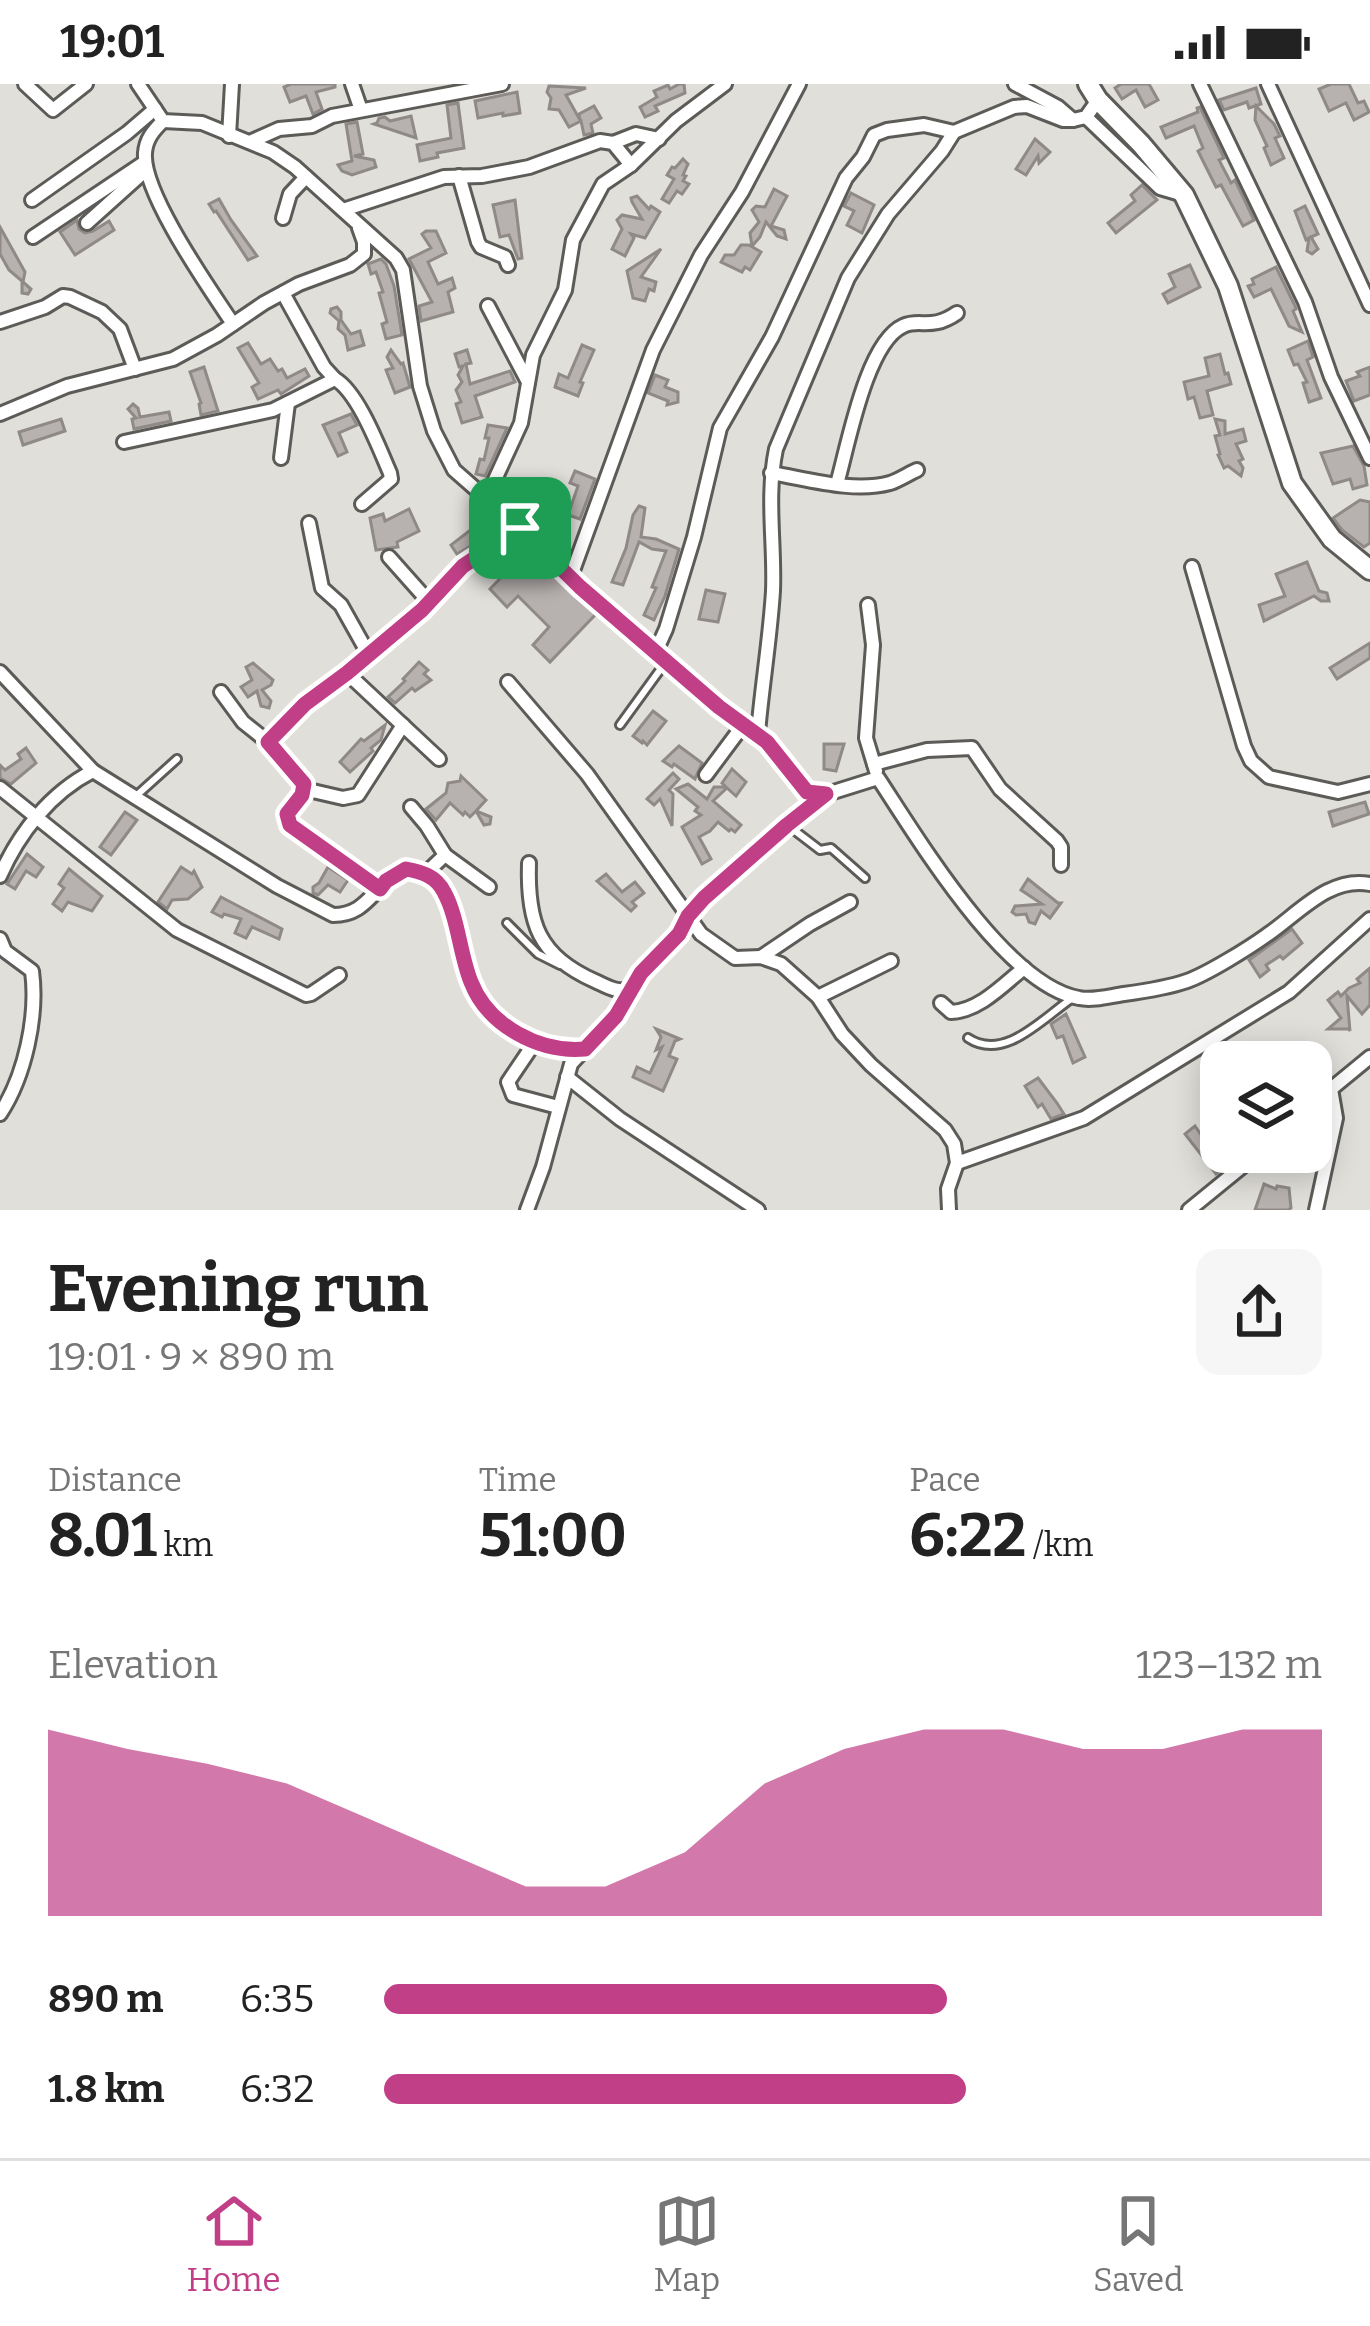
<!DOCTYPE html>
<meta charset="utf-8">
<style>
body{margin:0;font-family:Bitter,serif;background:#f6f6f6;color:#222;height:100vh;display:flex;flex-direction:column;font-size:45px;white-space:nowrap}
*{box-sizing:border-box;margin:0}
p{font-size:39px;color:#767676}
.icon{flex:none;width:66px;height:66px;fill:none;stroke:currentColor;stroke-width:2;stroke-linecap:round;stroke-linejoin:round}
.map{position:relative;height:1126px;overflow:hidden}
.panel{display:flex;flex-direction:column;background:#fff;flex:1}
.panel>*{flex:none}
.fabs{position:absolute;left:1200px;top:957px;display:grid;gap:24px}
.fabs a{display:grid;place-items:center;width:132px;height:132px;border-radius:24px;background:#fff;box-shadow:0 6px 30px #0003;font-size:60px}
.pin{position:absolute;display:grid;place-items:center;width:102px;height:102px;color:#fff;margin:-51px;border-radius:24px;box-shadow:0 6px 18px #0006}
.round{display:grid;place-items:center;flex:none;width:126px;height:126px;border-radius:24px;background:#f6f6f6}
.head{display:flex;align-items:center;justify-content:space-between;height:204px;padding:0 48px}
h1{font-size:66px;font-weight:700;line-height:90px}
.metrics{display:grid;grid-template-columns:repeat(3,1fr);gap:18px;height:204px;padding:12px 48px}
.metrics div{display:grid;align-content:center}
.metrics b{font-size:60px;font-weight:700}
.metrics small{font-size:33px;font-weight:400}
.metrics p{font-size:33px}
.chart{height:336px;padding:24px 48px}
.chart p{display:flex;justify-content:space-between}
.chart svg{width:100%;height:216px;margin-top:12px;fill:#c13f87;opacity:.7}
ul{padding:0 48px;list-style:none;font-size:39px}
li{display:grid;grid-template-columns:192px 144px 1fr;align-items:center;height:90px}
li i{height:30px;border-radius:15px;background:#c13f87}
.status{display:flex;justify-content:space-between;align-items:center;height:84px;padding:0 60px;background:#fff;direction:ltr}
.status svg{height:33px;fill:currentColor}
.dock{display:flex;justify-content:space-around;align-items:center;height:168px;border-top:3px solid #e0e0e0;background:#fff;font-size:33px;color:#767676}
.dock a{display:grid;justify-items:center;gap:6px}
.dock .selected{color:#c13f87}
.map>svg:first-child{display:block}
</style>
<div class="status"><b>19:01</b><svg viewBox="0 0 49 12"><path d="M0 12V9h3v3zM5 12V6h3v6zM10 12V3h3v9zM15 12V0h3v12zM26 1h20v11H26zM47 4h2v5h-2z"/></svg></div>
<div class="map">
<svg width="1370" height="1126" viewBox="0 0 1370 1126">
<rect width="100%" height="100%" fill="#e1dfda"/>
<g fill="#b7b1af" stroke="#8f8987" stroke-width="3">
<polygon points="291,0 335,0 335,3 316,8 322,25 313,30 306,12 290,18 284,3"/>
<polygon points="679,0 684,0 685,9 655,22 658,27 645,33 640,23 657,13 654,7 668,1 670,5"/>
<polygon points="1121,0 1149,0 1158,16 1145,23 1136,6 1122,15 1115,4"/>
<polygon points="1331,0 1349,0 1358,19 1364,17 1369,28 1354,36 1346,19 1329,27 1319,5"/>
<polygon points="549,2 586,4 566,11 580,36 579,30 594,22 601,34 591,40 593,49 584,51 581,37 569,43 559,26 549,25 551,14 547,8"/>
<polygon points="1256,4 1261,20 1249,24 1247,18 1224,26 1219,16"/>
<polygon points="517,8 520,29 503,32 503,29 478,34 475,17"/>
<polygon points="458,19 464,64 437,69 438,73 420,77 417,61 451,54 447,21"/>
<polygon points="1256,22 1274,40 1280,52 1275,54 1284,74 1271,81 1264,64 1267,62 1255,36"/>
<polygon points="1200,23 1224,74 1219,76 1231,99 1235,96 1254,136 1243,142 1221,101 1216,103 1198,67 1203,64 1194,42 1166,54 1161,43 1198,28 1197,24"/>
<polygon points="411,32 416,54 374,40 377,39 379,34 385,33 390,37"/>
<polygon points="357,38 363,70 354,72 374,76 376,83 352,91 342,87 338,81 352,77 346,40"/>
<polygon points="1035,55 1050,68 1039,79 1038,72 1026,91 1016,85"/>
<polygon points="683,75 688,80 683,91 686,92 683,97 689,100 682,110 677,107 669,119 662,115 674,95 667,91 672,83 675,84"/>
<polygon points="1142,101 1157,116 1116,149 1108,139 1135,117 1131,111"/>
<polygon points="774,105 787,112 771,142 784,146 786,155 777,152 766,138 760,153 752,162 750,149 759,138 752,126 756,122 765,123"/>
<polygon points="851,109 874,121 862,149 847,141 854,127 844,122"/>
<polygon points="637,112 649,125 651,122 660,128 645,154 631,150 634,154 625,172 612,165 622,145 617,136 622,131 642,135 632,118 631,114"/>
<polygon points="219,115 231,136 257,172 248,176 216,127 214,128 209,120"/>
<polygon points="515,116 522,174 518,175 509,151 500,153 493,121"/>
<polygon points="1305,122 1318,150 1311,153 1318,165 1312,170 1307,167 1309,154 1306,156 1295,127"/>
<polygon points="77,136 79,145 85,149 93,147 109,137 114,146 75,171 60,148"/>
<polygon points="0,143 25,188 23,198 31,205 28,210 22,209 22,197 9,186 0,170"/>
<polygon points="426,147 436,147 446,169 428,178 438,200 452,194 455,204 448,208 453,228 421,237 419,222 432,218 409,175 431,164 422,150"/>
<polygon points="741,161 749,161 761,168 750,186 745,183 742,188 721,178 725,171 734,171"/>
<polygon points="661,165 641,193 656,198 654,207 649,205 645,217 633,214 627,187"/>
<polygon points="381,175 386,180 394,202 402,251 386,255 382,240 387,238 379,209 383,208 376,188 371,190 368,180"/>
<polygon points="1190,181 1200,203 1168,219 1163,210 1175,203 1169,190"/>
<polygon points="1276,183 1295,222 1296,225 1293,227 1302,248 1289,242 1271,205 1254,213 1248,202 1254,200 1252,195"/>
<polygon points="337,223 341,228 341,236 351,250 360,247 364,261 348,266 345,251 338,245 339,237 330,229 331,225"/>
<polygon points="1308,257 1313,273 1307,276 1321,314 1309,318 1303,299 1307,298 1298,280 1294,281 1288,266"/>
<polygon points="248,259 261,280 270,275 278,287 282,285 287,294 305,285 309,292 281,310 278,306 258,315 252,303 259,299 238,264"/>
<polygon points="582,261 594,266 580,298 583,299 578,312 555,303 559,290 568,294"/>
<polygon points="391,266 401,280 403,279 410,303 395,309 386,286 393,284 387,273"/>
<polygon points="467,266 471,279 466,280 470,300 510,287 515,298 475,312 482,333 462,339 456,320 461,318 456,306 462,298 458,291 463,282 459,283 455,270"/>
<polygon points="1220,270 1225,290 1228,289 1231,300 1207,307 1213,331 1200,334 1194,313 1188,315 1184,298 1209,292 1205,274"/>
<polygon points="204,283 218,327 201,331 199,320 201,319 190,288"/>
<polygon points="1370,283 1370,311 1354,317 1346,297 1360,292 1357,288"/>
<polygon points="655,291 668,296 665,303 678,308 678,318 667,321 668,317 648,309"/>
<polygon points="133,320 138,324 140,333 169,328 171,337 134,345 132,335 136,334 128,325"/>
<polygon points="351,330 357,341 339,349 347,368 338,372 323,341"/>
<polygon points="61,335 65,347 23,361 19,348"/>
<polygon points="1215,335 1225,337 1225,350 1243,345 1246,357 1236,360 1243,375 1239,377 1243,384 1241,392 1228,382 1224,384 1218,371 1220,370 1215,352 1220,351"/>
<polygon points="488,341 507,344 485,392 476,390 480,375 484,376 489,354 485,354"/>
<polygon points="1353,362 1364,382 1367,401 1353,405 1350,395 1333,400 1321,369"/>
<polygon points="575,387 595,395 580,435 568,431 578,402 570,399"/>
<polygon points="1360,416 1370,418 1370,459 1364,463 1342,446 1333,434"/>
<polygon points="639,422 645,424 641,453 656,455 679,465 665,512 654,536 644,531 656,504 652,503 666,467 652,465 639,458 623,501 612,498 626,464 633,431"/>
<polygon points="409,425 419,447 397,458 398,463 376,466 370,434 383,430 385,437"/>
<polygon points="484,426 500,445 457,470 451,461 477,441 473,434"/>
<polygon points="528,466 596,530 550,578 533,561 549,543 518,512 507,523 490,505"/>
<polygon points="1307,478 1319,507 1327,509 1329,517 1321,517 1314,512 1264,537 1259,521 1285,512 1276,490"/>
<polygon points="706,506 725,510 718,538 699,535"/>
<polygon points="1370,559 1370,574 1337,595 1330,584"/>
<polygon points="419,578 428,586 424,590 431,596 415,607 412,604 395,619 388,613 405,597 403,595"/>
<polygon points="253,579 273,596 271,601 262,606 271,617 269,624 261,622 257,607 248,613 241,603 252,596 246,583"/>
<polygon points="653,627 666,637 647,661 643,657 642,659 633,652"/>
<polygon points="385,641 381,656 371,664 373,667 350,688 340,678 361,655 364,657"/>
<polygon points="824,660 844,660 836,687 824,685"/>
<polygon points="679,662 702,679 695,695 674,680 672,683 663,677"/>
<polygon points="26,664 36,679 11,700 0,694 0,681 5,686 21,675 18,670"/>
<polygon points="732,685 746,698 736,712 727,704 713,717 741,741 735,748 731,745 729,747 718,738 710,747 699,753 711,775 702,780 682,743 701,731 695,727 698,723 676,705 688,700 707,715 714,703 726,703 722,699"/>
<polygon points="673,689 679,695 669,706 673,710 672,742 660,715 654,721 647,715"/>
<polygon points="461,692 486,716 476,727 491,733 490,740 484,741 476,727 470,733 465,728 463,731 450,719 436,736 426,725 446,709 448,699 460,697"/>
<polygon points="1365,718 1369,730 1333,742 1329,728"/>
<polygon points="125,728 137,736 111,771 100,763"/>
<polygon points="27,770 43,783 36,793 26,787 15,805 7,800"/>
<polygon points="181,783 192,790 194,787 202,803 188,815 172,816 167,825 158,818"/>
<polygon points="328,783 348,796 340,808 328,801 318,811 313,809 313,803 319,799"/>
<polygon points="69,785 102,812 92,827 68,818 62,827 53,820 64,804 59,800"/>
<polygon points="606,790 622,808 635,798 644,809 632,818 636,822 631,827 597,797"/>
<polygon points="1028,795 1058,819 1061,819 1050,834 1041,827 1035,840 1029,838 1026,830 1016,831 1012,828 1015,822 1042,820 1021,806"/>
<polygon points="221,813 282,845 279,855 252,843 246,854 235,849 241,835 224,830 222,833 212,828"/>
<polygon points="1292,845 1302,859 1283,875 1280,872 1266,881 1269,886 1260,893 1249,876"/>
<polygon points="1370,884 1370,921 1362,930 1347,912 1350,947 1349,945 1328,945 1341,934 1328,916 1338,908 1341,912 1349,904 1360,899 1357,895"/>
<polygon points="1066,930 1085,973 1073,979 1063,952 1057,954 1051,940"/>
<polygon points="656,945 680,955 675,957 669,972 677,975 663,1007 633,993 637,983 650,989 662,963 656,966 661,953"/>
<polygon points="1038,994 1057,1019 1064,1030 1051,1035 1042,1020 1038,1023 1025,1002"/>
<polygon points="1195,1042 1224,1084 1216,1090 1185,1050"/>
<polygon points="1264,1100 1276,1105 1277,1102 1289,1104 1291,1124 1288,1126 1255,1126"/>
</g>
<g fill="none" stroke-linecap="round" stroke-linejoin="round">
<defs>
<g id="service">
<polyline points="620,641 665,579"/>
<polyline points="136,712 177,675"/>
<polyline points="790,743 820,766 831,764 865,794"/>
<polyline points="507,839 538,870 560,881"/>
<path d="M968,954C1004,978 1042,935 1071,915"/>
</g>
<g id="minor">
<polyline points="25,0 53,26 86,0"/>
<path d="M138,0L163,37L202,39L273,68L295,83L396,174L403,186L420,302L434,347L454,386L520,444L580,503L719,623L758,649L807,708L827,710L878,694C917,753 1005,901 1079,914C1093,917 1110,912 1124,910C1146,907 1167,904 1187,897C1207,890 1249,864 1267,851C1298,830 1329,792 1370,800"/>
<polyline points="352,0 361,26"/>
<polyline points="1015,0 1058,23 1073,36 1086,33 1098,16"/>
<polyline points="1200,0 1305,218 1331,293 1370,374"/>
<polyline points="1268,0 1370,221"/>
<polyline points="1086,33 1160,104 1184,111"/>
<path d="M163,37C153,47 146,55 145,69C142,109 210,205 233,240"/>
<polyline points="229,52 232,0"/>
<polyline points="252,57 279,45 312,42 332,32 502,0"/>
<polyline points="613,59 636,50 659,55"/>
<polyline points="459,92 478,158 481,163 505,173 508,181"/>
<polyline points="32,116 127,49 155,25"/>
<polyline points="343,126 444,93 482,92 529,83 600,57 613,59 631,81"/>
<polyline points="283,134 290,110 306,93"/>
<polyline points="87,139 146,86"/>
<polyline points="33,153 145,78"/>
<polyline points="488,222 528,298"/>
<polyline points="0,238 45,223 63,212 70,213 102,228 120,245 135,285"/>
<path d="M335,295C358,308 379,364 390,389L391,395L362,420"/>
<polyline points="0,330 67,302 173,275 217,251 264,219 299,200 350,181 364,170 364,158 359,144"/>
<polyline points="124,358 273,326 335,295 324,283 283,209"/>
<polyline points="281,374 288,319"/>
<path d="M771,389C808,395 853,409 890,399C899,396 908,390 917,386"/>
<path d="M837,400C848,362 866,259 903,242C920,234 931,247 957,229"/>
<polyline points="486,415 521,339 533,271 565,206 573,156 603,100 631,81 676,37 725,0"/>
<polyline points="309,439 322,504 341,521 369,571"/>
<polyline points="389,473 429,518"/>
<polyline points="1192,483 1244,662 1251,677 1269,693 1338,708 1370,700"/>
<polyline points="571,492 653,266 701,171 742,108 799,0"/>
<polyline points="868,521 873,561 866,654 876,687"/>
<polyline points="656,567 666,545 694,453 720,344 772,253 846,94 863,73 874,51 887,46 924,41 954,48 1014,23 1027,22 1063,36 1073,36"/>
<path d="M0,588L93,687C50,709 19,749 0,792"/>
<polyline points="347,589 439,675"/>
<polyline points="508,598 587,690 701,850 735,874 761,873 781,880 818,913 842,950 871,981 945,1046 954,1060 957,1079 948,1105 949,1126"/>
<polyline points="221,608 243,638 268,658"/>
<path d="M758,649C762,602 770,555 773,507C775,460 766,413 776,365L848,194L888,130L942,67L954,48"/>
<polyline points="874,680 927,666 972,664 1000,705 1057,757 1061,763 1061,781"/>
<path d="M93,687L277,802L333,831C361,831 369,813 387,797C392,792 399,789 406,785C422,788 436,792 444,808C459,834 460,870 471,898C488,942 540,969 585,965L616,932L641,888L679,850L688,831L704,814L787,741L827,710"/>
<polyline points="706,691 744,640"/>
<polyline points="0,704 177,846 306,911 311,910 339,891"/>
<polyline points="304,705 343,714 358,711 403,641"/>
<polyline points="411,723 427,742 445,771 426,789"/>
<polyline points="445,771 489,803"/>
<path d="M529,779C527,838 538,872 595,897C608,903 617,909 631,905"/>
<polyline points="380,805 290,741 287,731 302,711 304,700 269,661 269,655 305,620 347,589 421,526 463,482 520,444"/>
<path d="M0,855L5,867L32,887C38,932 25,992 0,1030"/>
<polyline points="761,873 810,840 850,818"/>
<polyline points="818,913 891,877"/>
<path d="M941,919L951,928C979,927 1003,901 1024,884"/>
<polyline points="535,958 508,998 513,1011 558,1023"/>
<polyline points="567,993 620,1035 758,1126"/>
<polyline points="1311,1023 1331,1005"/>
<polyline points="957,1079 1084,1034 1289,908 1370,835"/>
<polyline points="527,1126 543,1083 571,980 584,966"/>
<polyline points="1189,1126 1260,1068"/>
<polyline points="1316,1126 1336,1034 1331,1005 1370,973"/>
</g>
<polyline id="secondary" points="1088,0 1098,16 1141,60 1184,111 1228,202 1292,399 1332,455 1370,486"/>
</defs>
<use href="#service" stroke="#5d5b57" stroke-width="12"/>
<use href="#minor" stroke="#5d5b57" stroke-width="18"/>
<use href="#secondary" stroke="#5d5b57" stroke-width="24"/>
<use href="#service" stroke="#fff" stroke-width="6"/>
<use href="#minor" stroke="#fff" stroke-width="12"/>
<use href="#secondary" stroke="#fff" stroke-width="18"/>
</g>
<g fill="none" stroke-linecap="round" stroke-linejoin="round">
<defs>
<path id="route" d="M520,444L580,503L719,623L767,658L807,708L826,710L787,741L704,814L688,832L679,850L641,889L616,932L585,965C540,969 488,942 471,898C460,871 458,833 444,808C436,792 422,788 406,785L386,797L380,805L290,741L287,730L302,711L304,700L268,658L305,620L347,589L422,526L463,482Z"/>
</defs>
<use href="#route" stroke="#fff" stroke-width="24"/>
<use href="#route" stroke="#c13f87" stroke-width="15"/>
</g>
</svg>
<div class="fabs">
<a><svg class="icon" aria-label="layers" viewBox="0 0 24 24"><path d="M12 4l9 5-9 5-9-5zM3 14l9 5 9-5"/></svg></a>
</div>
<div class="pin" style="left:520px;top:444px;background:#1e9e55"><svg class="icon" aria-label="arrive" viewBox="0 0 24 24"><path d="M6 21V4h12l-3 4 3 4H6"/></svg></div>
</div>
<section class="panel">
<div class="head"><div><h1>Evening run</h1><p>19:01 · 9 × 890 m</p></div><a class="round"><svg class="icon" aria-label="share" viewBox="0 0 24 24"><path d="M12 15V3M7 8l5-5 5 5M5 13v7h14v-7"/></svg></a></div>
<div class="metrics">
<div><p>Distance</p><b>8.01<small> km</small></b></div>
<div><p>Time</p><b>51:00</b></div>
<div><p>Pace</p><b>6:22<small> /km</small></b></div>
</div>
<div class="chart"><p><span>Elevation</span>123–132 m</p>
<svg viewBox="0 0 160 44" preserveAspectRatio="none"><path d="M0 44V6L10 10L20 13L30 17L40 24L50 31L60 38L70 38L80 31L90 17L100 10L110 6L120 6L130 10L140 10L150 6L160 6V44z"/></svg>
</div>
<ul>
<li><b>890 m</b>6:35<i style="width:60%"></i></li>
<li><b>1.8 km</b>6:32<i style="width:62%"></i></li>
</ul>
</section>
<nav class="dock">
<a class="selected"><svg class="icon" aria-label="home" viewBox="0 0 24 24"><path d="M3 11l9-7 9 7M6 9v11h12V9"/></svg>Home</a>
<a><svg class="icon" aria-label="map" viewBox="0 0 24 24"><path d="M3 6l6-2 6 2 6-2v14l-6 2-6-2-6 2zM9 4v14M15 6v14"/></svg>Map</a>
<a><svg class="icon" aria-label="saved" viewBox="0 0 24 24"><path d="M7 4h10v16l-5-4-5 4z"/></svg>Saved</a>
</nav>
